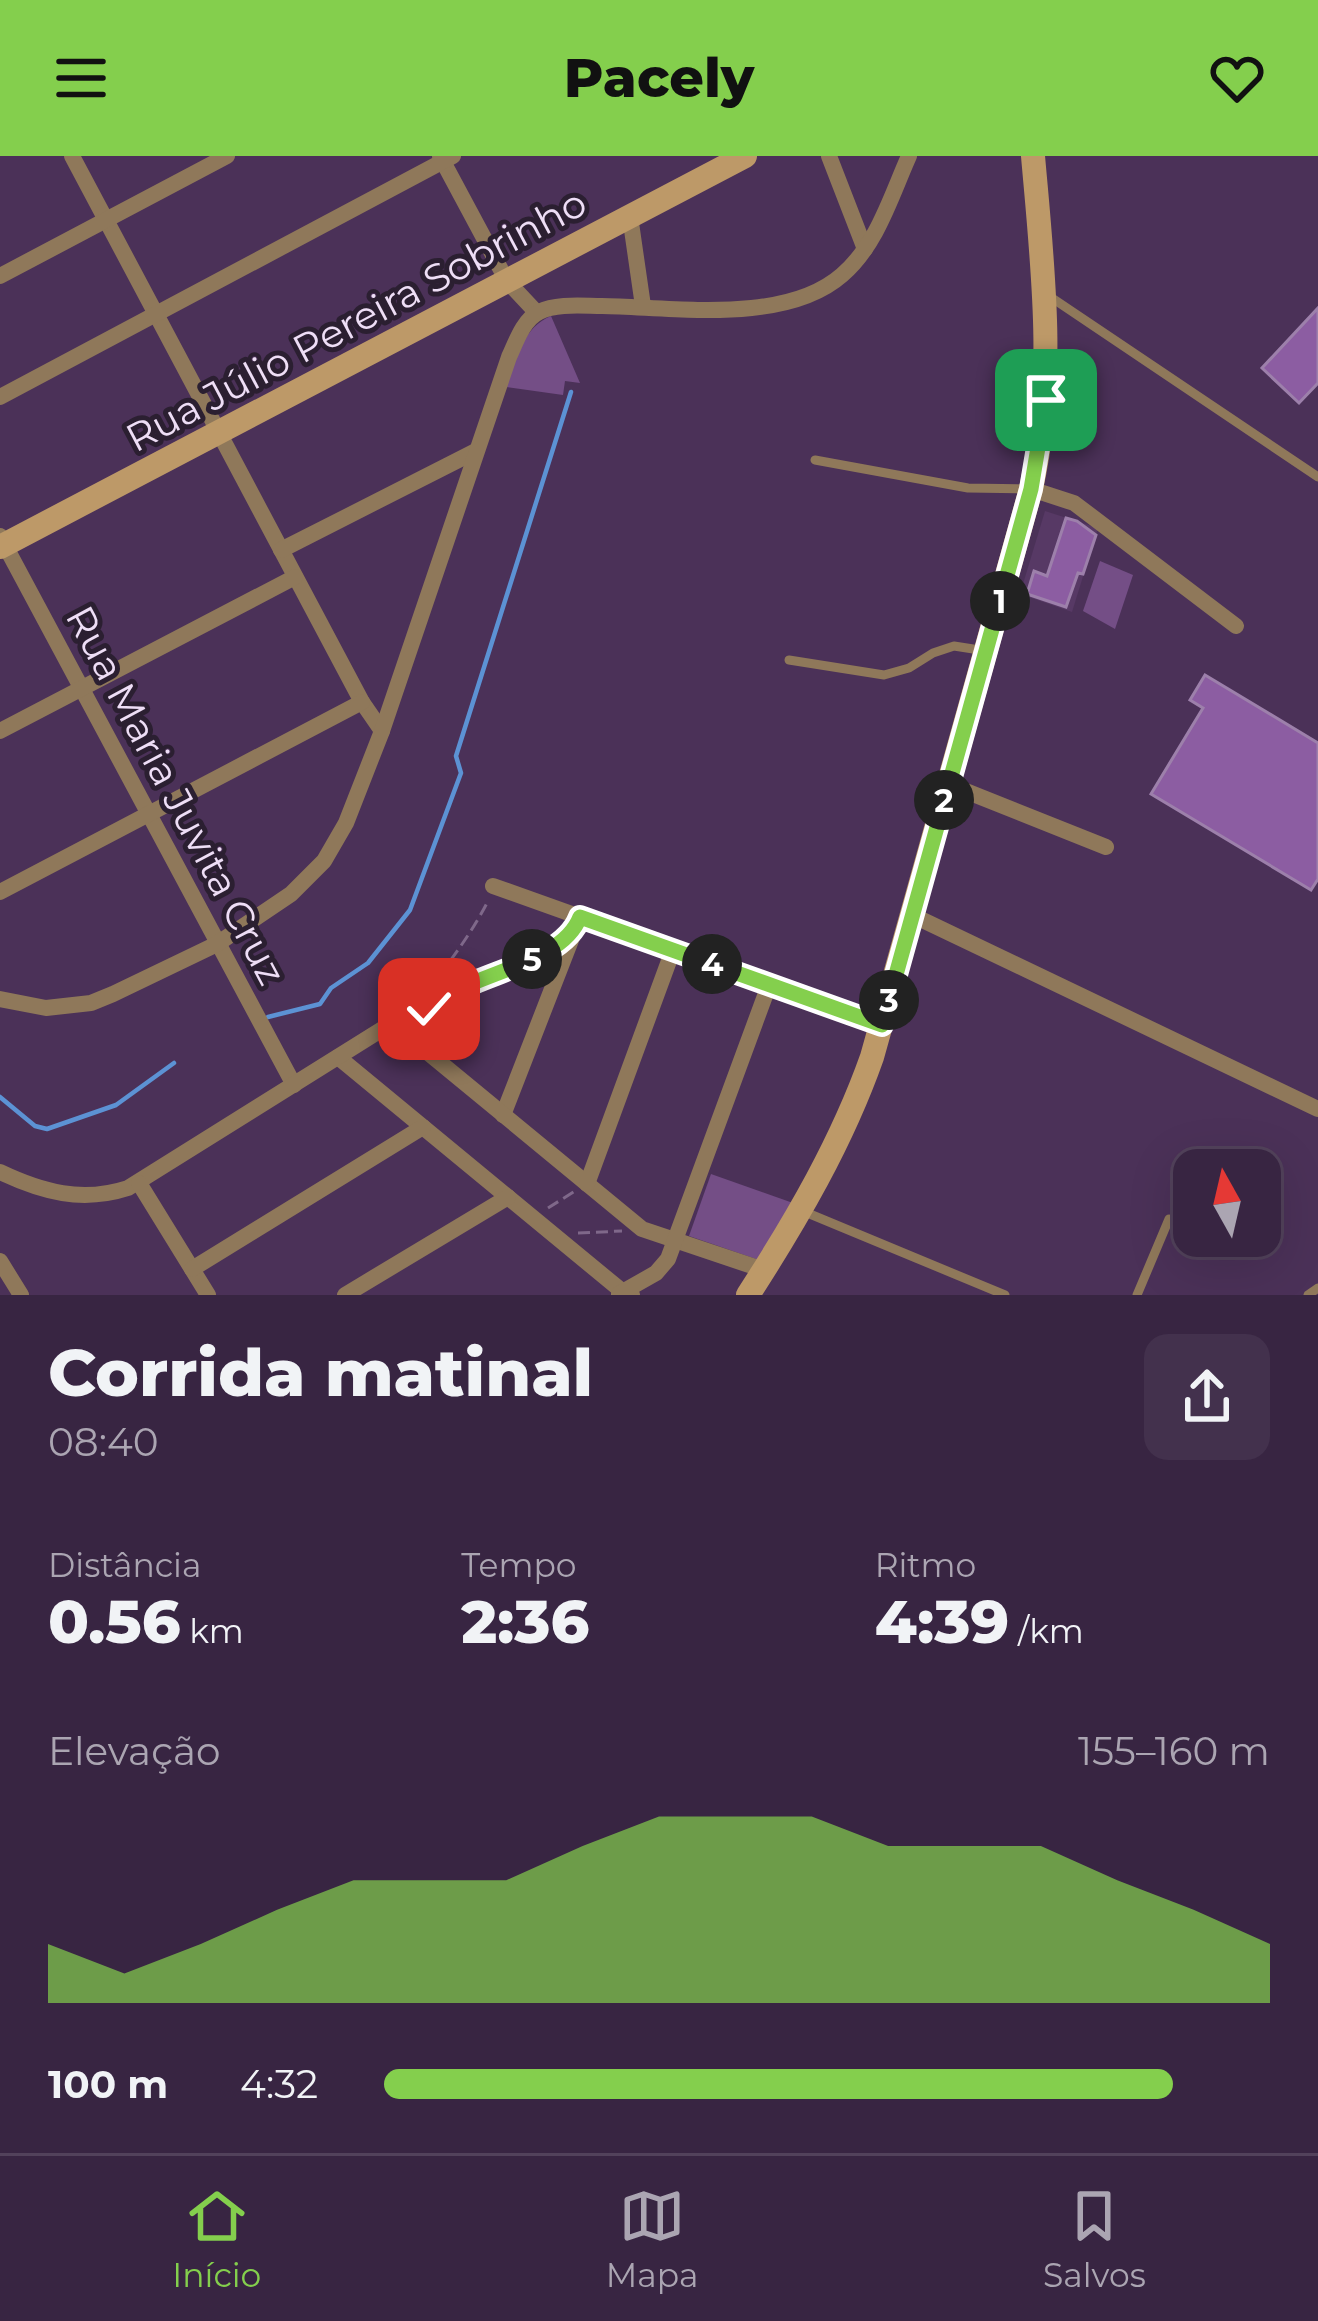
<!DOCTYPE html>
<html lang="pt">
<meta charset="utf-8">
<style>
body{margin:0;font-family:Montserrat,sans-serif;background:#43314d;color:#f1f3f6;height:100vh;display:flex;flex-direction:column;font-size:45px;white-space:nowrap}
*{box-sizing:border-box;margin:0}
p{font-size:39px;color:#aba5b2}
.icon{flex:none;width:66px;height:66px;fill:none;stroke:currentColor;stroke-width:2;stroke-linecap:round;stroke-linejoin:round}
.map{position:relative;height:1139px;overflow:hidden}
.drawer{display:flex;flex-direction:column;background:#382542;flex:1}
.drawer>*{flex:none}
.needle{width:78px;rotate:352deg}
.buttons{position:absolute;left:1173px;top:993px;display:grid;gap:24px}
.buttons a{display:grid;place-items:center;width:108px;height:108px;border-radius:24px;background:#382542;box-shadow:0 12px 48px #0002,0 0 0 3px #52425b;font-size:60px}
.pin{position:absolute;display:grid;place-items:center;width:102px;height:102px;color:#fff;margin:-51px;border-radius:24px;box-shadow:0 6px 18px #0006}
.km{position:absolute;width:60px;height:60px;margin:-30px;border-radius:50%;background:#222;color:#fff;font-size:33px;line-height:60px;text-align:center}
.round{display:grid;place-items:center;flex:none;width:126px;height:126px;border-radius:24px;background:#43314d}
.overview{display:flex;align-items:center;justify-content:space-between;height:204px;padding:0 48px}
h1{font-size:66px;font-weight:800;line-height:90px}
.stats{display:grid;grid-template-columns:repeat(3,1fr);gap:18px;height:204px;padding:12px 48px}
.stats div{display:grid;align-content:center}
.stats b{font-size:60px;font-weight:800}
.stats small{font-size:33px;font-weight:400}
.stats p{font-size:33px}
.chart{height:336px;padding:24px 48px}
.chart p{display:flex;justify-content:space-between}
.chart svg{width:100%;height:216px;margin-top:12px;fill:#84cf4d;opacity:.7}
ul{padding:0 48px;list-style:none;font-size:39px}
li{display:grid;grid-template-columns:192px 144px 1fr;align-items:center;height:90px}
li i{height:30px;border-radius:15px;background:#84cf4d}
header{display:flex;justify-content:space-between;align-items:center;height:156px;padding:0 48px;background:#84cf4d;color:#111;font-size:54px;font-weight:800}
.tabs{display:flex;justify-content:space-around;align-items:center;height:168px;border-top:3px solid #52425b;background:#382542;font-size:33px;color:#aba5b2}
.tabs a{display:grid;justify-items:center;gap:6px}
.tabs .current{color:#84cf4d}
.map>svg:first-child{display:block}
</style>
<header><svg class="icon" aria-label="menu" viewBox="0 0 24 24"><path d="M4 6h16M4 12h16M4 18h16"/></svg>Pacely<svg class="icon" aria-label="heart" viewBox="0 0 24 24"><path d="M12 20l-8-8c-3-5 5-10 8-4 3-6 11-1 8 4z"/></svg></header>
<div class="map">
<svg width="1318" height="1139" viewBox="0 0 1318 1139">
<rect width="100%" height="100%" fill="#4b3158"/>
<polygon fill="#573965" points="1045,355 1098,372 1072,456 1020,438"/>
<g fill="#744e86">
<path d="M551,160L580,227L565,225L563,239L506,231C516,204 522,172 551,160Z"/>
<polygon points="1100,405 1133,419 1115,473 1083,455"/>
<polygon points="711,1018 793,1047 759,1104 689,1080"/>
</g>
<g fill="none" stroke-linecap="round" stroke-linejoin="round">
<g stroke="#5c92d4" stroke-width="4.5">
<polyline points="268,861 320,848 331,832 368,807 410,754 461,617 456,600 571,236"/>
<polyline points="0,941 35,970 47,973 116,949 174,907"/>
</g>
</g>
<g fill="#8c5da2" stroke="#9d80ab" stroke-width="3">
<polygon points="1318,152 1318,227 1299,247 1262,212"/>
<polygon points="1066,362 1077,365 1096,379 1083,418 1078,417 1066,451 1027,438 1034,415 1047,420"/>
<polygon points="1205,519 1318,587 1318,723 1311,734 1151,638 1203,552 1190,544"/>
</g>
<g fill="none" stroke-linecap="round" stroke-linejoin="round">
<g stroke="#7f688a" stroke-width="3" stroke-dasharray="12 6" stroke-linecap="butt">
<path d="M403,858C432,833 469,782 487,747"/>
<path d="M411,861C425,857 432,847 444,841C480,823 517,811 551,790"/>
<polyline points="548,1052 575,1035"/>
<polyline points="578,1077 622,1075"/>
</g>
<g stroke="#8f785a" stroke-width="9">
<polyline points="1049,140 1318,321"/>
<polyline points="815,304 968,332 1029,333"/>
<polyline points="789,504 884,519 909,512 933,497 954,490 986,495"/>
<polyline points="805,1056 1005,1139"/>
<polyline points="1137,1139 1169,1063"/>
<polyline points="1308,1139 1318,1132"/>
</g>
<g stroke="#8f785a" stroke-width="16">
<polyline points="72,0 362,546 382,575"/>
<polyline points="440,0 507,125 537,157"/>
<polyline points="829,0 865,93"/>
<polyline points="630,60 643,150"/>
<polyline points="0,120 227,0"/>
<polyline points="0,241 453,0"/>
<polyline points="1031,333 1074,347 1236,470"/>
<polyline points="0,380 294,929"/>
<polyline points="281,394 476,295"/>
<polyline points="0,575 295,421"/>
<polyline points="948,628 1106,691"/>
<polyline points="493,730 882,869"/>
<polyline points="0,736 362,546"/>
<polyline points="912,759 1318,953"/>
<path d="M0,843L46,852L91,847L113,838L217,788L291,738L324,705L346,667L382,575L509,201C516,186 523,164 539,156C557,147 583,150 602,150C673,151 785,169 842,119C877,89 891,40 909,0"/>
<polyline points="338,901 623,1136 632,1139"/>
<polyline points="503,959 580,761"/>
<path d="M0,1016C42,1036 82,1047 128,1032L392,867L642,1073L764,1114"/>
<polyline points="139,1027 208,1139"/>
<polyline points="587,1028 673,794"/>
<polyline points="0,1105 21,1139"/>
<polyline points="192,1113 423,971"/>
<polyline points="619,1138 656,1117 668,1103 769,829"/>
<polyline points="345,1139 508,1041"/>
</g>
<g stroke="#bd9968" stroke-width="24">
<polyline points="0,391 745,0"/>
<path d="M748,1139C797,1063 842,986 872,901L1031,333C1056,220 1043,114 1033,0"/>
</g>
</g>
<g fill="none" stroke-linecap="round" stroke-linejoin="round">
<defs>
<path id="route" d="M429,853C464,817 561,811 580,761L882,869L1031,333L1046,244"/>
</defs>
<use href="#route" stroke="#fff" stroke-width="24"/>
<use href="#route" stroke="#84cf4d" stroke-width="15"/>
</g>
<g text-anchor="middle" stroke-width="10" stroke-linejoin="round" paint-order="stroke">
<g font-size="39" fill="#eedef6" stroke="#2b1f31">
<text transform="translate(356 164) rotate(-28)" y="14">Rua Júlio Pereira Sobrinho</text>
<text transform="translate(176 639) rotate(62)" y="14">Rua Maria Juvita Cruz</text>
</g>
</g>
</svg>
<div class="buttons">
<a><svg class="needle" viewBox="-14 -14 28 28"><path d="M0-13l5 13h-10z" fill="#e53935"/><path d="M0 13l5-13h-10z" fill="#aba5b2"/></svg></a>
</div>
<div class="pin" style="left:1046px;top:244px;background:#1e9e55"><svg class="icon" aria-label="arrive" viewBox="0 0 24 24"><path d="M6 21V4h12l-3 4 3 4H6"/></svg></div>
<div class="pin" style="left:429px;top:853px;background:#d93025"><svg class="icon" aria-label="check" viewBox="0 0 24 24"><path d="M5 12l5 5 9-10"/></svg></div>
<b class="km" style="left:1000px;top:445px">1</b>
<b class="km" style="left:944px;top:644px">2</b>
<b class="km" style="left:889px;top:844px">3</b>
<b class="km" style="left:712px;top:808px">4</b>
<b class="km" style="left:532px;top:803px">5</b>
</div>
<section class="drawer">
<div class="overview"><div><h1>Corrida matinal</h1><p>08:40</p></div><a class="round"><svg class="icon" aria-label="share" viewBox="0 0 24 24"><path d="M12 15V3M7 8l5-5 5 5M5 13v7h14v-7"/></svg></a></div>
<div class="stats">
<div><p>Distância</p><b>0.56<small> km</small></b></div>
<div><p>Tempo</p><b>2:36</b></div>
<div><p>Ritmo</p><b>4:39<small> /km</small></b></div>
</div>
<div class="chart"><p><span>Elevação</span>155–160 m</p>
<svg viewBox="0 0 160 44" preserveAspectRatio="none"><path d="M0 44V32L10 38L20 32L30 25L40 19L50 19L60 19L70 12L80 6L90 6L100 6L110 12L120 12L130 12L140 19L150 25L160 32V44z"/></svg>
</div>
<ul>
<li><b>100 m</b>4:32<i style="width:89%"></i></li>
</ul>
</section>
<nav class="tabs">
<a class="current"><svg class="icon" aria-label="home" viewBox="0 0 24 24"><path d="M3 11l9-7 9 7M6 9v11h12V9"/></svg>Início</a>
<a><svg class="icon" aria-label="map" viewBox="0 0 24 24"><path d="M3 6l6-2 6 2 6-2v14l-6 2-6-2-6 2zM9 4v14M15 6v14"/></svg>Mapa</a>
<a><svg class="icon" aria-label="saved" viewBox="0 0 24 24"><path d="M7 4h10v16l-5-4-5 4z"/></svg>Salvos</a>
</nav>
